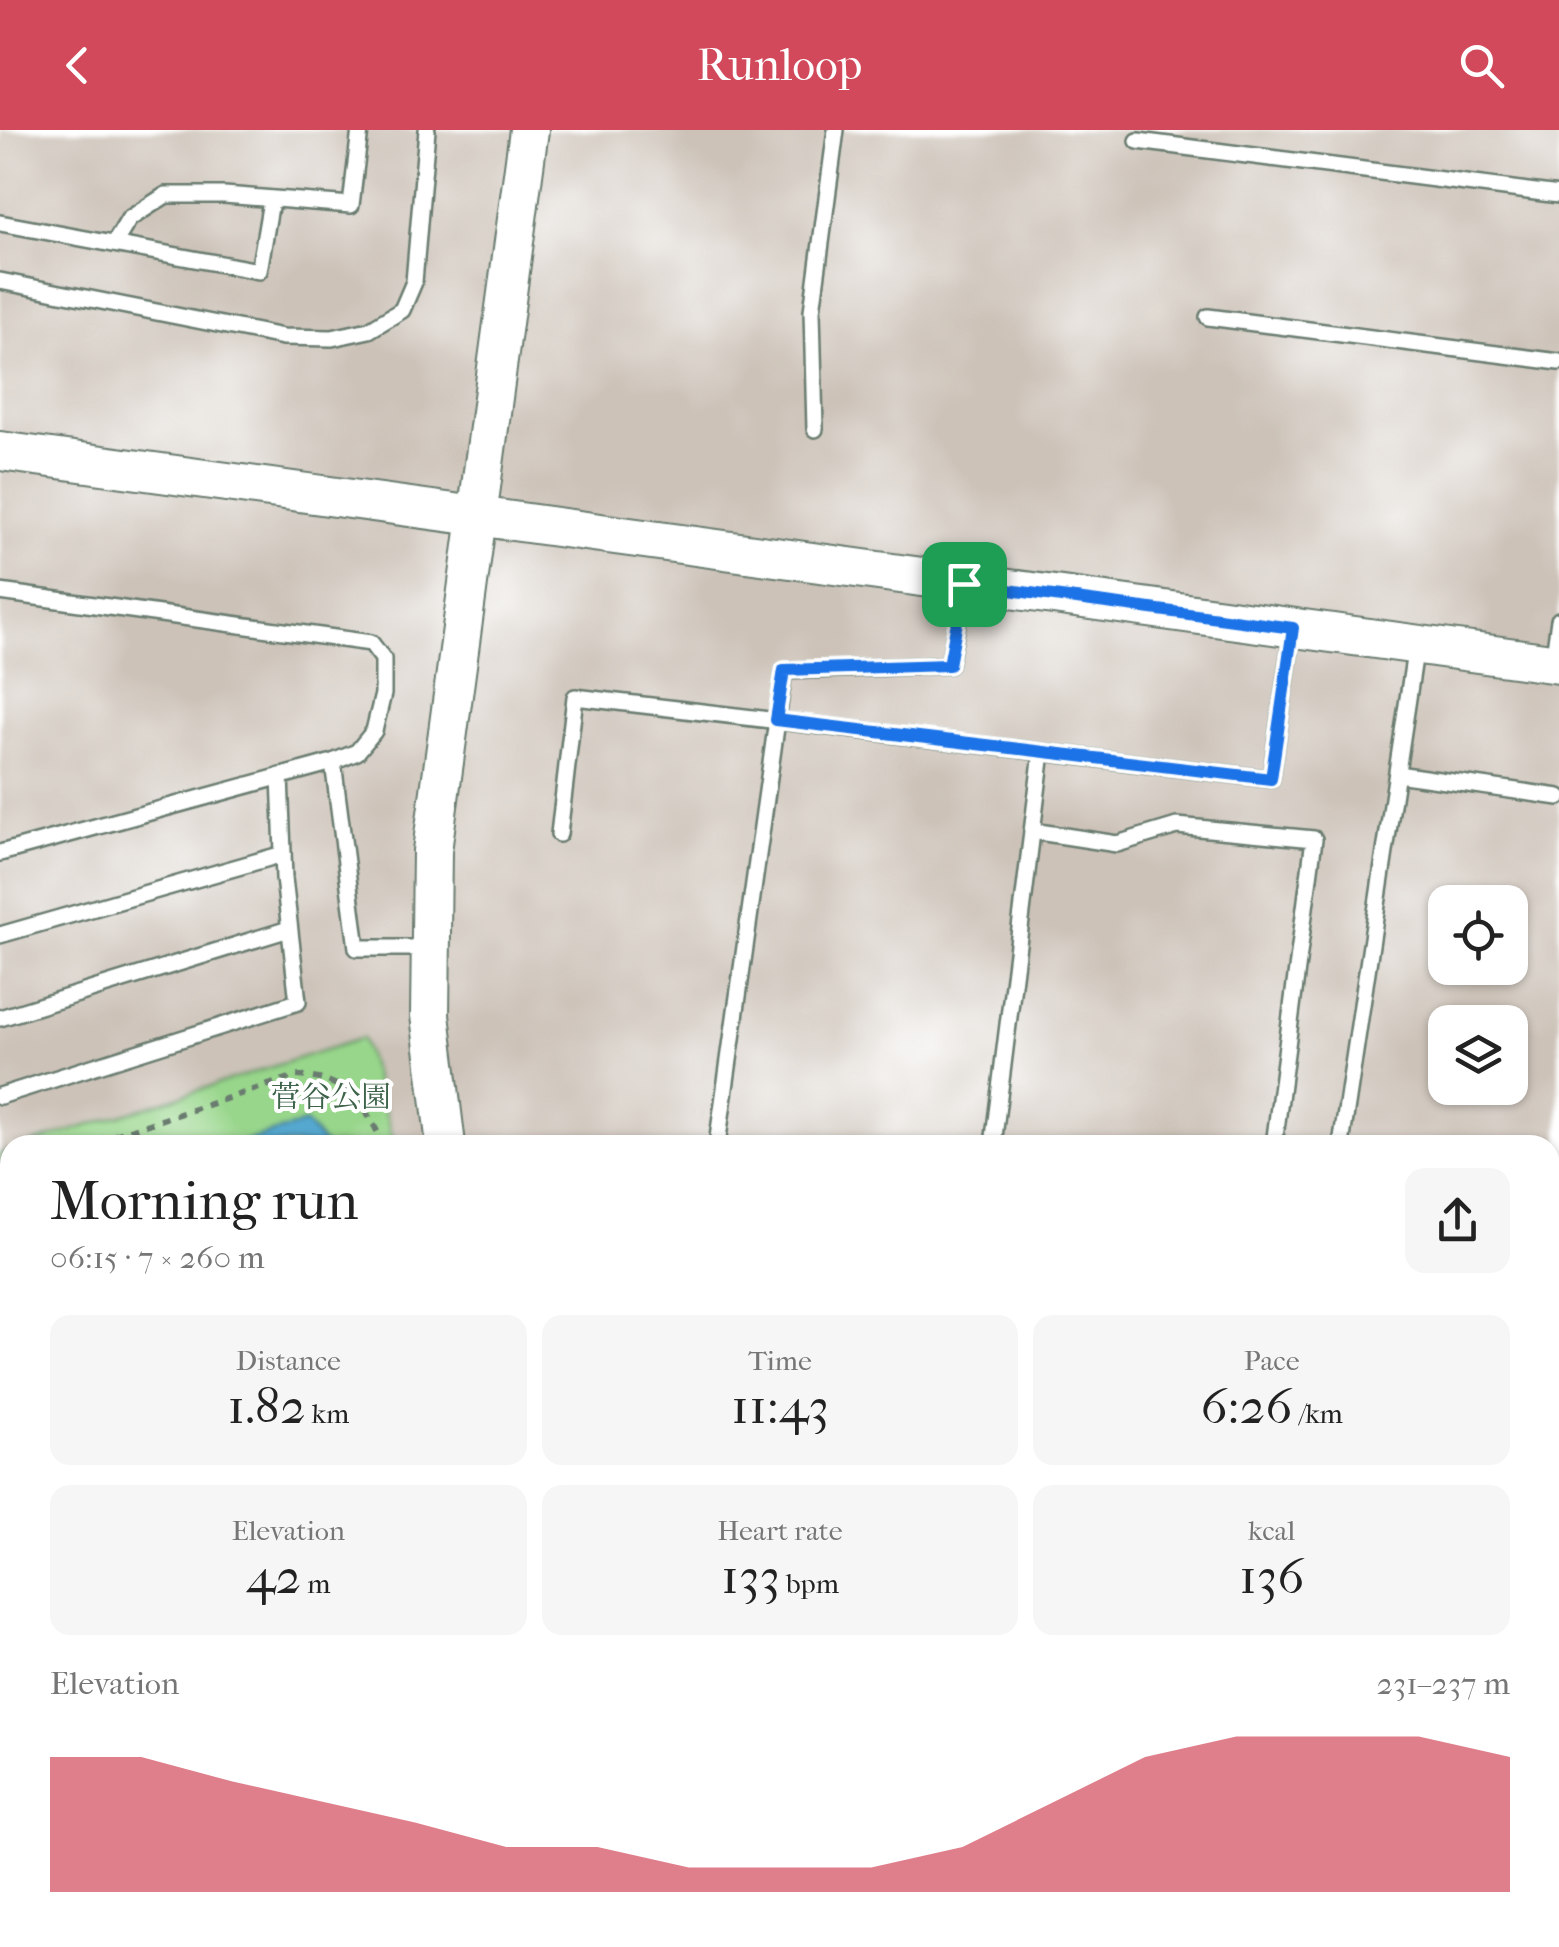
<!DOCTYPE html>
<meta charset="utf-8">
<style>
body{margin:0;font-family:"IM FELL French Canon","Noto Serif JP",serif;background:#f6f6f6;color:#222;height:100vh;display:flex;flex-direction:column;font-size:38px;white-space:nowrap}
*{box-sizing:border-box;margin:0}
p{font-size:32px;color:#767676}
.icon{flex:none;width:55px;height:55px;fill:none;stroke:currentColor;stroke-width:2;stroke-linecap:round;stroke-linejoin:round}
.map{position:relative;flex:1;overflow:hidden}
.details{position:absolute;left:0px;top:1005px;width:1560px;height:812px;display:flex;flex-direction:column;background:#fff;border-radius:30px 30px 0 0;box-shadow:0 2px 8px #0004}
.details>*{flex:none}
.tools{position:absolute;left:1428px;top:755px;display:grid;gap:20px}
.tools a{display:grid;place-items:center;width:100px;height:100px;border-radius:20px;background:#fff;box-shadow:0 2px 8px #0004;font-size:50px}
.pin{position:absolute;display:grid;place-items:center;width:85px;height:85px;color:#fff;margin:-42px;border-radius:20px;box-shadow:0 5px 15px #0006}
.round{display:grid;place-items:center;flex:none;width:105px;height:105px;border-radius:20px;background:#f6f6f6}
.summary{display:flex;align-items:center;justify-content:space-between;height:170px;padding:0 50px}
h1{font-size:55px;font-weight:600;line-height:75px}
.figures{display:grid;grid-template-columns:repeat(3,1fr);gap:15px;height:170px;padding:10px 50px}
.figures div{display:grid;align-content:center;border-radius:20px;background:#f6f6f6;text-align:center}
.figures b{font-size:50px;font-weight:600}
.figures small{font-size:28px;font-weight:400}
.figures p{font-size:28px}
.chart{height:280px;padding:20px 50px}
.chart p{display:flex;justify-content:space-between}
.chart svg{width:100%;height:180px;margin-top:10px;fill:#d1495b;opacity:.7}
header{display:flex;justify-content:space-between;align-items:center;height:130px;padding:0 50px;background:#d1495b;color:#fff;font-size:45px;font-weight:600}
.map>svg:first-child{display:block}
</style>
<header><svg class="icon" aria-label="back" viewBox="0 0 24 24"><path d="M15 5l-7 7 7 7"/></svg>Runloop<svg class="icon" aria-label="search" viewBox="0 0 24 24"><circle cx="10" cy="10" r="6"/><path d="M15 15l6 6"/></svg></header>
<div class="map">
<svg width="1559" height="1817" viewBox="0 0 1559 1817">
<rect width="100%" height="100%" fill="#fff"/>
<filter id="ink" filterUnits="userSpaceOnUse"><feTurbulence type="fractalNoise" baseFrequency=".01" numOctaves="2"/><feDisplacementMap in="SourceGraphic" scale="20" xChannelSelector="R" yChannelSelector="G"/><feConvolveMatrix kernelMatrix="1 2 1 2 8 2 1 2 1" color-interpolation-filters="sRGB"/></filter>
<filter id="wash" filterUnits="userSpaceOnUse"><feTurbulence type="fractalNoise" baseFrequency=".0048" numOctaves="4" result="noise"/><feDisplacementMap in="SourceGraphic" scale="40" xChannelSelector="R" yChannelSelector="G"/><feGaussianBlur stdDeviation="2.25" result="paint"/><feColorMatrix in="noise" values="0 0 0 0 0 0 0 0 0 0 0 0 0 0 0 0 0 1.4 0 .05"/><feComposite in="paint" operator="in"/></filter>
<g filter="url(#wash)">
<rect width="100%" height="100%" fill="#f5f0df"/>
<path fill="#ccc2b8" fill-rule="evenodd" d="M0,0H1559V1817H0ZM1445,772H1510V838H1445ZM1445,892H1510V958H1445ZM10,1015H1550V1808H10Z"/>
<g fill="#98d68b" stroke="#5c8a60" stroke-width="2.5">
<polygon points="362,908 395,1015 27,1015"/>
<polygon points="10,1021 10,1679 0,1682 0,1024"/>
</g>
<g fill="#54a8d0" stroke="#3a7282" stroke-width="2.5">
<polygon points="305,993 325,1015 233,1015"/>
<polygon points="10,1081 10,1245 0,1233 0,1084"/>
</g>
</g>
<g filter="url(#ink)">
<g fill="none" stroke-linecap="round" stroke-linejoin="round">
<defs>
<g id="service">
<polyline points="1138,11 1559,65"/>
<polyline points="0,93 259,141 271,71"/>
<polyline points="114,114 129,89 166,65 224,65 351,75 360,0"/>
<polyline points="0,151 283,207 332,208 369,200 402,180 414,152 427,0"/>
<polyline points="1208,187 1559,232"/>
<polyline points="815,299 812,181 836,0"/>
<polyline points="0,462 371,513 383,529 383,564 374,601 357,622 333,632 0,723"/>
<polyline points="1553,533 1559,490"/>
<polyline points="333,632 357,818 431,818"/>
<polyline points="1397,644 1559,667"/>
<polyline points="1032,701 1117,714 1177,696 1314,709 1274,1015"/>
<polyline points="559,704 575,567 1271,649 1293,498"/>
<polyline points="0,805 283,724"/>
<polyline points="0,888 289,799"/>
<polyline points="0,966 298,872 284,748 280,646"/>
<polyline points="717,1015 784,541 949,535 965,454"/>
<polyline points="993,1015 1042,622"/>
<polyline points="1341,1015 1416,515"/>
<polyline points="1550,1372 1559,1373"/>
<polyline points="600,1808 611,1817"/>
<polyline points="173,1817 181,1808"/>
<polyline points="1199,1817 1206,1808"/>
<polyline points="1281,1817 1304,1817"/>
<polyline points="1410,1817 1412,1808"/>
<polyline points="1553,1817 1559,1777"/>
</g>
<g id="tertiary">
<polyline points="0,321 1559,534"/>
<polyline points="446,1015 430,885 432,721 529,0"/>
<polyline points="780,1808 787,1817"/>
</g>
</defs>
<use href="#service" stroke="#6a7c70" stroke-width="20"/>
<use href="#tertiary" stroke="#6a7c70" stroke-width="42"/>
<g stroke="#6a7c70" stroke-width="6" stroke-dasharray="8 8" stroke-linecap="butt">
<path d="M84,1015L296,946C348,949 362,970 384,1015"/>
<polyline points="0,1042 10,1039"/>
<polyline points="0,1330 10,1340"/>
<polyline points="0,1430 10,1448"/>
<polyline points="0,1703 10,1700"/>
</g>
<use href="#service" stroke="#fff" stroke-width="15"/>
<use href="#tertiary" stroke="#fff" stroke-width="38"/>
</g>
</g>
<g fill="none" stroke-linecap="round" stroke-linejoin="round" filter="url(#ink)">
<defs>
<polygon id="route" points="964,454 1293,498 1271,649 776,590 784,540 949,535"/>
</defs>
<use href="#route" stroke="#fff" stroke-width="20"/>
<use href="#route" stroke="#1a73e8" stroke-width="12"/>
</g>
<g text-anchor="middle" stroke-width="8" stroke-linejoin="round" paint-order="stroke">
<g font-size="30" fill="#3d634a" stroke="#fff">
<text x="331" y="977">菅谷公園</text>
</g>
</g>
</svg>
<div class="tools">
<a><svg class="icon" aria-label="locate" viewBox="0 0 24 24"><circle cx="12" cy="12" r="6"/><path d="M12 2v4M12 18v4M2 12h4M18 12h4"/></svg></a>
<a><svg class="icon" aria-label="layers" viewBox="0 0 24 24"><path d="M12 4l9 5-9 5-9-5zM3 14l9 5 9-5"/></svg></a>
</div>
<div class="pin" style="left:964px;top:454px;background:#1e9e55"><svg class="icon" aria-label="arrive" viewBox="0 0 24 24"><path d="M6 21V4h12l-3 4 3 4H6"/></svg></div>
<section class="details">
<div class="summary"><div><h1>Morning run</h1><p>06:15 · 7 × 260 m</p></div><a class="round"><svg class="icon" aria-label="share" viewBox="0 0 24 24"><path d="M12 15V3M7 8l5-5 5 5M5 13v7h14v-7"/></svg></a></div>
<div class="figures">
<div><p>Distance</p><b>1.82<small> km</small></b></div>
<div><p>Time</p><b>11:43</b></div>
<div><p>Pace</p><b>6:26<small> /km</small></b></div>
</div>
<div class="figures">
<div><p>Elevation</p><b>42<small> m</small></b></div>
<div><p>Heart rate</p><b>133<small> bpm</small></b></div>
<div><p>kcal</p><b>136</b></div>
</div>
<div class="chart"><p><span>Elevation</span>231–237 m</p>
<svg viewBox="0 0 160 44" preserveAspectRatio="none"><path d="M0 44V11L10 11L20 17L30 22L40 27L50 33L60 33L70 38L80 38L90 38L100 33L110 22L120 11L130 6L140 6L150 6L160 11V44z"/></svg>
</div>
</section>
</div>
